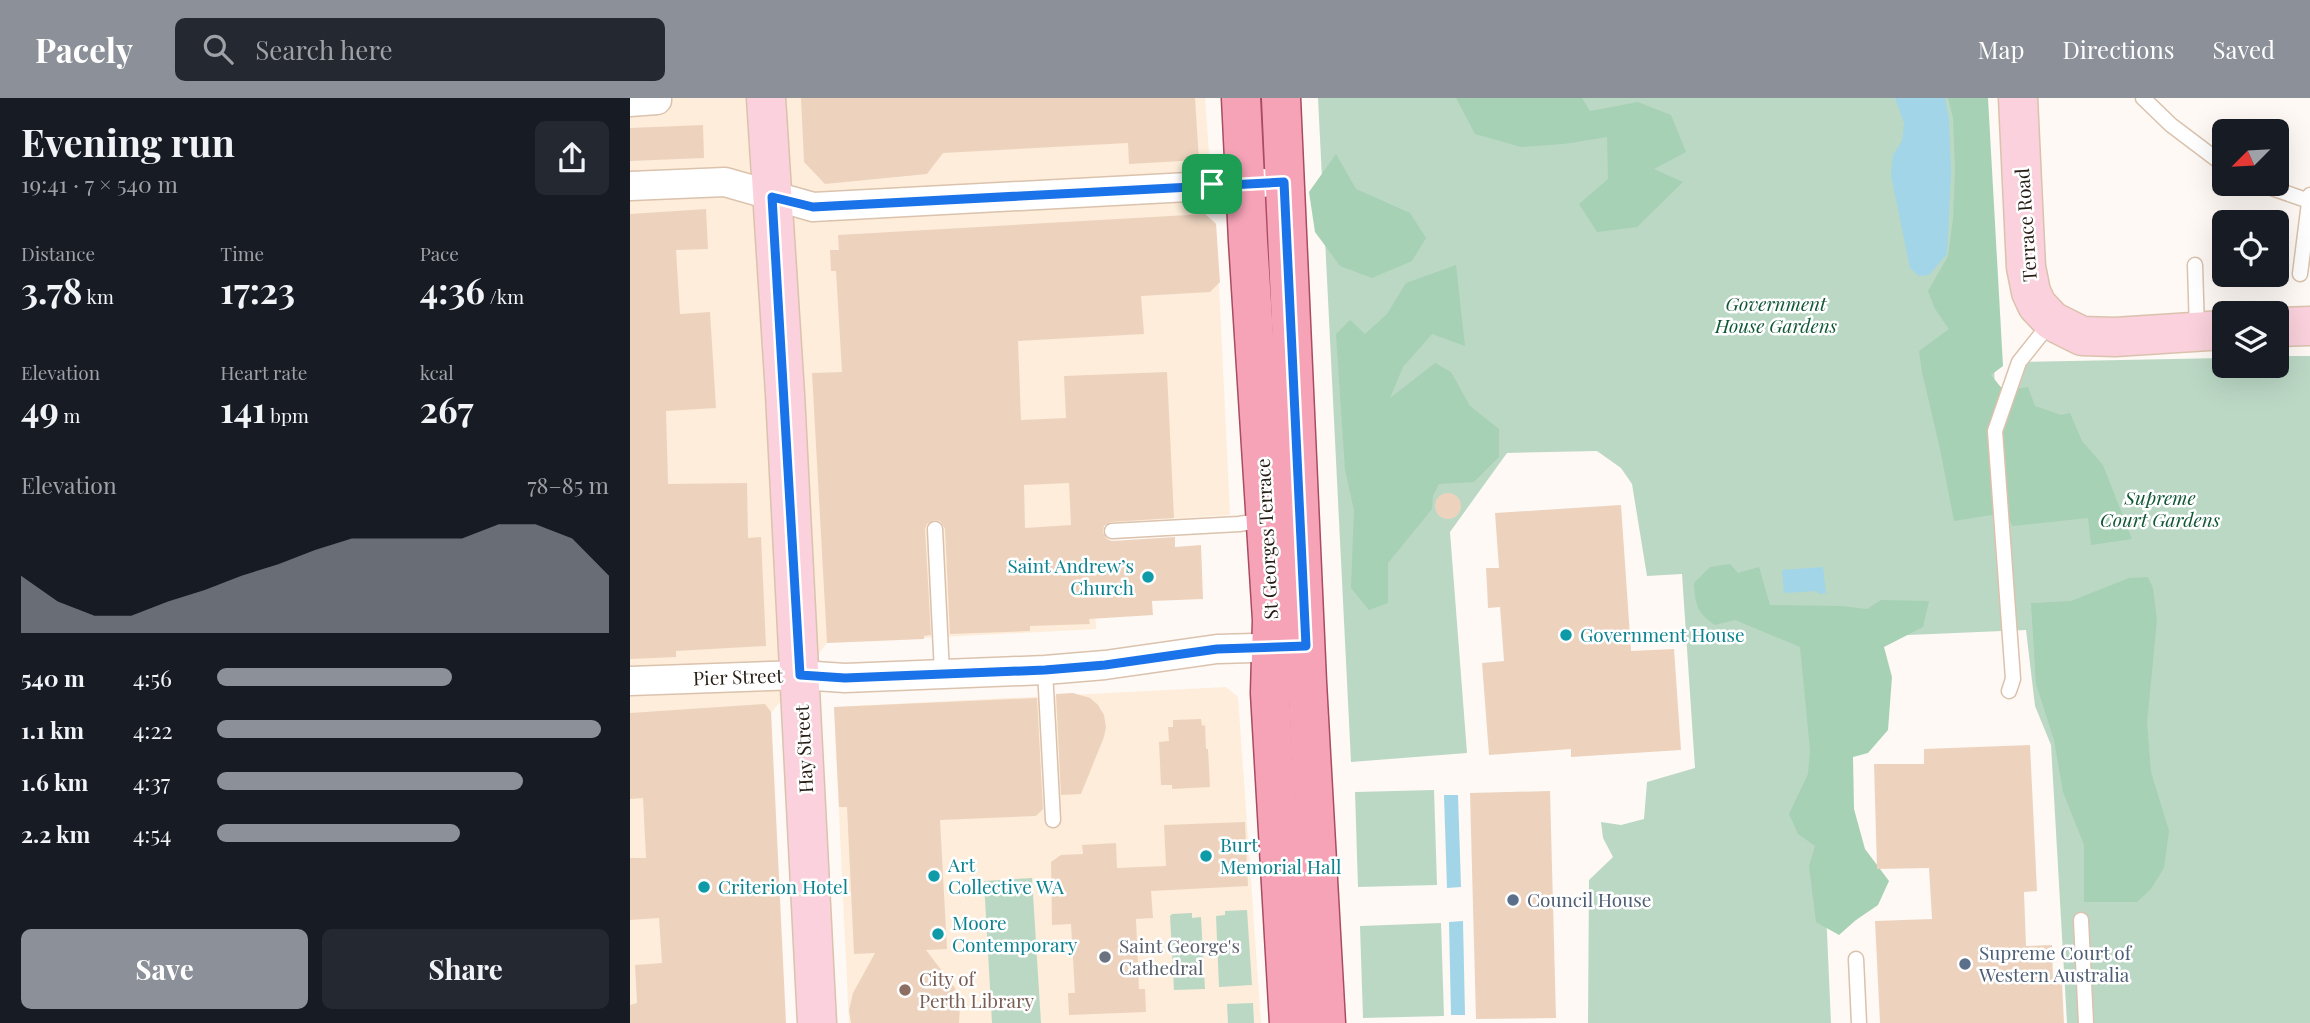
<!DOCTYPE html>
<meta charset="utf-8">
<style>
body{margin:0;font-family:"Playfair Display",serif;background:#242831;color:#f1f3f6;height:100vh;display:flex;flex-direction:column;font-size:26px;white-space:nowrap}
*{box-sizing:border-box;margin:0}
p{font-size:23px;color:#9ea1a6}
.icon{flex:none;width:38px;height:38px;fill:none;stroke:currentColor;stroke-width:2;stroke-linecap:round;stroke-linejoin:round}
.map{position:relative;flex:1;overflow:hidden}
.panel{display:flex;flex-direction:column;background:#171b24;width:630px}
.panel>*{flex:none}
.needle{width:46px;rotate:246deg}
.buttons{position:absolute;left:1582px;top:21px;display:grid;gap:14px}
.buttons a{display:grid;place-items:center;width:77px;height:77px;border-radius:10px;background:#171b24;box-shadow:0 7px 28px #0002;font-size:35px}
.pin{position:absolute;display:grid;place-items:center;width:60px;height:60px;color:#fff;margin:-30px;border-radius:14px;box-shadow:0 4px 10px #0006}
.round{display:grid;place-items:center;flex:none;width:74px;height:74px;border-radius:10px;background:#242831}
.summary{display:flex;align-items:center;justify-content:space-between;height:119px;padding:0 21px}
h1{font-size:38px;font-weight:700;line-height:52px}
.figures{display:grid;grid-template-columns:repeat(3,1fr);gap:10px;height:119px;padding:7px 21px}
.figures div{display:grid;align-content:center}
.figures b{font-size:35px;font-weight:700}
.figures small{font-size:19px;font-weight:400}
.figures p{font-size:19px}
.chart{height:196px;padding:14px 21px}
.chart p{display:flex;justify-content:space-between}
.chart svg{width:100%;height:126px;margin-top:7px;fill:#8c9099;opacity:.7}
.button{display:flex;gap:14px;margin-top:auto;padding:14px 21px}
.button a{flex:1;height:80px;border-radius:10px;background:#8c9099;color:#fff;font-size:28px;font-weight:700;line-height:80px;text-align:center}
.button a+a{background:#242831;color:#f1f3f6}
ul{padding:0 21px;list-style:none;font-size:23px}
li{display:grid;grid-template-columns:112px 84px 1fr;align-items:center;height:52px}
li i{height:18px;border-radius:9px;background:#8c9099}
header{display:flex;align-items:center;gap:42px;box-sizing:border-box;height:98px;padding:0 35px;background:#8c9099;color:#fff}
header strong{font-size:33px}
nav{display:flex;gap:38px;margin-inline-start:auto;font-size:24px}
.search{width:490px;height:63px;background:#242831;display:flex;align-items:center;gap:18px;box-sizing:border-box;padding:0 24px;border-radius:10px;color:#9ea1a6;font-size:26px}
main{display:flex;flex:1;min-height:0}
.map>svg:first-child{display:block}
</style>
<header>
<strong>Pacely</strong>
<div class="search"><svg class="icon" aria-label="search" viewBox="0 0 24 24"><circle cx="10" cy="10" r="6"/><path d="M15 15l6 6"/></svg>Search here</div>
<nav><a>Map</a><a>Directions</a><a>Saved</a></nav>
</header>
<main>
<section class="panel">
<div class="summary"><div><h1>Evening run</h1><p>19:41 · 7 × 540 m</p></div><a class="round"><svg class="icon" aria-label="share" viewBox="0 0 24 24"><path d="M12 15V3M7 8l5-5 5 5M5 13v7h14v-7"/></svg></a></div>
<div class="figures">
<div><p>Distance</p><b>3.78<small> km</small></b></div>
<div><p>Time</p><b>17:23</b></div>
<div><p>Pace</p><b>4:36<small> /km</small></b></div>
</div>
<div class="figures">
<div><p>Elevation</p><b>49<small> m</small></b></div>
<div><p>Heart rate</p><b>141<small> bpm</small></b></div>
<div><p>kcal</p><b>267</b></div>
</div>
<div class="chart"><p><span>Elevation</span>78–85 m</p>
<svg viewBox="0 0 160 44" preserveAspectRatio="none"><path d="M0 44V24L10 33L20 38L30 38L40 33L50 29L60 24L70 20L80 15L90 11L100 11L110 11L120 11L130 6L140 6L150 11L160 24V44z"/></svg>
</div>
<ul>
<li><b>540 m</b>4:56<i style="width:60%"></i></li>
<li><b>1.1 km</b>4:22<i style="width:98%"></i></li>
<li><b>1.6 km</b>4:37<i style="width:78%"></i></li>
<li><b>2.2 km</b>4:54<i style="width:62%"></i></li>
</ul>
<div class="button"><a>Save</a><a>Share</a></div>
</section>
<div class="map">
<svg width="1680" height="925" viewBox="0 0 1680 925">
<rect width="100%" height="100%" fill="#fef9f4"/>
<g fill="#fdedda">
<polygon points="0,0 575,0 579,56 572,62 575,116 586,125 600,417 461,426 466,531 197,545 141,615 146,757 0,925"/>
<polygon points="596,589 608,599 631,925 219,925 204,609"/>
</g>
<g fill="#bbd8c5">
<polygon points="688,0 1356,0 1366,330 1389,264 1594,260 1594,268 1647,268 1647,258 1680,258 1680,925 1437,925 1421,647 1405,608 1396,532 1184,541 1201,925 958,925 959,782 983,759 973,740 971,724 991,727 1014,721 1017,684 1065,670 1052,476 1017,478 1002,386 991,370 967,353 877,355 820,434 837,655 721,664"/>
<polygon points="804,692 807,787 728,789 725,694"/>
<polygon points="402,780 411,925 362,925 354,783"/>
<polygon points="617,812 622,887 589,889 586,818 595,817 595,813"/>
<polygon points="562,815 562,820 571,819 575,891 544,892 540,818 542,816"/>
<polygon points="811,825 814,918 733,920 730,828"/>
<polygon points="623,905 624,925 598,925 597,906"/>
</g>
<g fill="#a6d1b5">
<polygon points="826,0 952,0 960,13 1008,4 1041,17 1056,54 1024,71 1053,84 1007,129 967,134 949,106 978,81 977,39 934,46 891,49 845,36"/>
<polygon points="1318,0 1358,0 1373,268 1361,277 1374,293 1398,289 1405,308 1431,317 1440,315 1452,343 1473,367 1502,441 1461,447 1458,420 1383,428 1374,415 1324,423 1310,351 1292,274 1289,253 1319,231 1305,211 1298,193 1318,158 1323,120 1325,71 1323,20"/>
<polygon points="706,56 726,91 780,115 796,140 782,163 742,180 710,168 685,134 679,94"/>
<polygon points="826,167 835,248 802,236 773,269 760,300 805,265 821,274 840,308 869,331 869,359 844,384 809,386 803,398 802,411 758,465 758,505 739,512 721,490 724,412 715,372 706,236 720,222 735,236 757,216 776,185"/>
<path d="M1100,466L1108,475L1129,469L1140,507L1211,508L1237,511L1251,502L1299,503L1293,529L1254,549L1262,579L1258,632L1238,655L1223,659L1224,711L1235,751L1259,783L1248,807L1226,822L1209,837L1186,824L1179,768L1185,748L1168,736L1159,716L1178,676L1180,652L1170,549L1105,522L1085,527C1067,515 1065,506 1064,485L1080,469Z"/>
<polygon points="1518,479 1523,490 1527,522 1517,625 1521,674 1539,733 1534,770 1521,791 1507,804 1454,804 1454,747 1433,694 1424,642 1406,586 1401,505 1441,503 1499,480"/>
</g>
<g fill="#a1d5e7">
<polygon points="1265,0 1315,0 1319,21 1321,75 1317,156 1299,177 1289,178 1280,170 1261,77 1263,57 1272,43 1274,25"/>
<polygon points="1193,469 1196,495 1188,496 1187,493 1154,495 1152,472"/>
<polygon points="814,697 828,697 831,789 817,790"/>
<polygon points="833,823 835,917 821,917 819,824"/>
</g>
<g fill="#edd3be" fill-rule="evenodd">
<polygon points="171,0 565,0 569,62 499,66 498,45 313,55 297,76 195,86 174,64"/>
<polygon points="73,27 74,60 0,63 0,30"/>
<polygon points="76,111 78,151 46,152 50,216 80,214 86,310 36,313 38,386 117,385 118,440 131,439 136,548 46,553 46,559 0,561 0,116"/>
<path d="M575,116L586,126L590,184L580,194L511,198L514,236L388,243L391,322L436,320L434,278L537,274L544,420L481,424L474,428L473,434L477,441L482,443L545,439V449L571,447L573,501L522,503L523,517L459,521L460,526L400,528V533L320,536L315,431L310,423L304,422L297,426L295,431L301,537L294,538V541L197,545L182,275L212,274L206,173H201L200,152H209L208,137ZM439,385L441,427L395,430L394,387Z"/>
<circle cx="818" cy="408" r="13"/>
<polygon points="991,407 1001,553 1044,551 1051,652 941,659 941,651 859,657 852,565 874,563 870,509 858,510 857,488 856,470 869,470 865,415"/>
<polygon points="443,595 460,600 468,607 474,617 476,629 474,639 451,696 431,697 426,596"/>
<polygon points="407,600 413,711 406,718 310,722 317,851 296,852 325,890 330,908 329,925 221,925 219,912 223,895 245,855 224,856 217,709 209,709 204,609"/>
<polygon points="135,606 141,614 156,925 0,925 0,907 7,905 5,867 32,865 29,820 0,822 0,760 16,760 13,700 0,701 0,615"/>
<polygon points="571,621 572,628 575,627 576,651 578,651 580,689 542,691 542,687 531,687 529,644 539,643 538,629 543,629 543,622"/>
<polygon points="1400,647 1407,793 1394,794 1396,848 1422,847 1423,884 1432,884 1434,925 1250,925 1245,823 1302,821 1299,770 1247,771 1244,666 1294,666 1294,651"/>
<polygon points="920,693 926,920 846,921 840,695"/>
<polygon points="615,724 618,788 521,793 523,820 506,821 509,891 515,891 516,914 439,917 438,895 445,895 441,826 422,827 421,764 431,757 453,756 452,747 486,745 487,770 536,768 534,727"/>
</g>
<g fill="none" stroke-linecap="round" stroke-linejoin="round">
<defs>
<g id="lane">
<polyline points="1513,0 1541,27 1594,67"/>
<polyline points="1630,86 1679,103"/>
<polyline points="1565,167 1567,232"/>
<polyline points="1670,176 1680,97"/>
<polyline points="305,431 312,575"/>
<polyline points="482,433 609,426 635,422"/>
<polyline points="415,572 423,722"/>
<polyline points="1379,593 1383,581 1365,333 1389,264 1421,224"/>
<polyline points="1451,822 1456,925"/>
<polyline points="1226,861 1229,925"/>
</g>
<g id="street">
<polyline points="0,4 27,2"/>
<polyline points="0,88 95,84 183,109 633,85"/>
<polyline points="0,583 170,577 215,580 415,572 475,567 587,551 660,549"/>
</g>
<g id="secondary">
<polyline points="136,0 155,296 187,925"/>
<polyline points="1388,0 1396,169 1401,194 1407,207 1422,223 1452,238 1485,239 1594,232"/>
<polyline points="1647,229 1680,228"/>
</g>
<g id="primary">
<polyline points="611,0 618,143 642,522 640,595 659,925"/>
<polyline points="651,0 677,584 696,925"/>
</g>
</defs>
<use href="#lane" stroke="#dbc2ad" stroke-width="17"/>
<use href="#street" stroke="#dbc2ad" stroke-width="31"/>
<use href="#secondary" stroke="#dbc2ad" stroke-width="41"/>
<use href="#primary" stroke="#a94c60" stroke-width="41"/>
<use href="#lane" stroke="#fff" stroke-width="14"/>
<use href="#street" stroke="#fff" stroke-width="28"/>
<use href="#secondary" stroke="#fad1dc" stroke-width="38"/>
<use href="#primary" stroke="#f6a3b8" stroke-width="38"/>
</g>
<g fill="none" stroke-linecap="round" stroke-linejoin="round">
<defs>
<polygon id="route" points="654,84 676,548 587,551 475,567 415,572 215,580 170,577 142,99 183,109"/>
</defs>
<use href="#route" stroke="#fff" stroke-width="14"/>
<use href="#route" stroke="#1a73e8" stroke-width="9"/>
</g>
<g fill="#0f9aa8" stroke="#fff" stroke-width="2.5">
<circle cx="518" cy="479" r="7"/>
<circle cx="936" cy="537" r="7"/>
<circle cx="576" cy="758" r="7"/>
<circle cx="304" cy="778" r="7"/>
<circle cx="74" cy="789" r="7"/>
<circle cx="308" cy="836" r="7"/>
</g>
<g fill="#5c6f8a" stroke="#fff" stroke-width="2.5">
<circle cx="883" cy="802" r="7"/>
<circle cx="1335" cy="866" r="7"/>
</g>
<circle fill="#6b7280" stroke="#fff" stroke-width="2.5" cx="475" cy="859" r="7"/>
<circle fill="#8d6e63" stroke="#fff" stroke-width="2.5" cx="275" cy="892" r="7"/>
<g text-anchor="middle" stroke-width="5" stroke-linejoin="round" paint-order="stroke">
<g font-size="19" fill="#261d15" stroke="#fff">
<text transform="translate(1396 127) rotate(-94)" y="7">Terrace Road</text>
<text transform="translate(637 441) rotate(-93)" y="7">St Georges Terrace</text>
<text transform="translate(108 579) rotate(-2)" y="7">Pier Street</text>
<text transform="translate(174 651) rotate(-93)" y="7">Hay Street</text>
</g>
<g font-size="19" font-style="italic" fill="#105735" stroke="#fff">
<text x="1146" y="213">Government<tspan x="1146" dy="22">House Gardens</tspan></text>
<text x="1530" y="407">Supreme<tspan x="1530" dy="22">Court Gardens</tspan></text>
</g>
<g font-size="19" fill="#0d838f" stroke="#fff" text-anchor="start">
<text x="504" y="475" text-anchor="end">Saint Andrew’s<tspan x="504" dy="22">Church</tspan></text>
<text x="950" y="544">Government House</text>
<text x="590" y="754">Burt<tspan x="590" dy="22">Memorial Hall</tspan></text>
<text x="318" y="774">Art<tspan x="318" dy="22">Collective WA</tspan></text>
<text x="88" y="796">Criterion Hotel</text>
<text x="322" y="832">Moore<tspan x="322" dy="22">Contemporary</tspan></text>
</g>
<g font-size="19" fill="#4e5e75" stroke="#fff" text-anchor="start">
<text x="897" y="809">Council House</text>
<text x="1349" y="862">Supreme Court of<tspan x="1349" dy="22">Western Australia</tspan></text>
</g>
<g font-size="19" fill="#5b616d" stroke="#fff" text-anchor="start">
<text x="489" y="855">Saint George's<tspan x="489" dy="22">Cathedral</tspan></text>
</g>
<g font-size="19" fill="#785e54" stroke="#fff" text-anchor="start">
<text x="289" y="888">City of<tspan x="289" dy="22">Perth Library</tspan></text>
</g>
</g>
</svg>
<div class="buttons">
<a><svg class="needle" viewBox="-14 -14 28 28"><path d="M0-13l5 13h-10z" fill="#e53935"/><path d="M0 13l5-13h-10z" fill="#9ea1a6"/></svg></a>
<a><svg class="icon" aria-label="locate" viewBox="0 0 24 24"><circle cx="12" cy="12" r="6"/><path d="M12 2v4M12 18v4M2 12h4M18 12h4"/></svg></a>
<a><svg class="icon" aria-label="layers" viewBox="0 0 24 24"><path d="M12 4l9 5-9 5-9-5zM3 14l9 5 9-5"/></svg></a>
</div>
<div class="pin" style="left:582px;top:86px;background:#1e9e55"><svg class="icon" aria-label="arrive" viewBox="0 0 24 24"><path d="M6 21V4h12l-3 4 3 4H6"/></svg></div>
</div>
</main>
